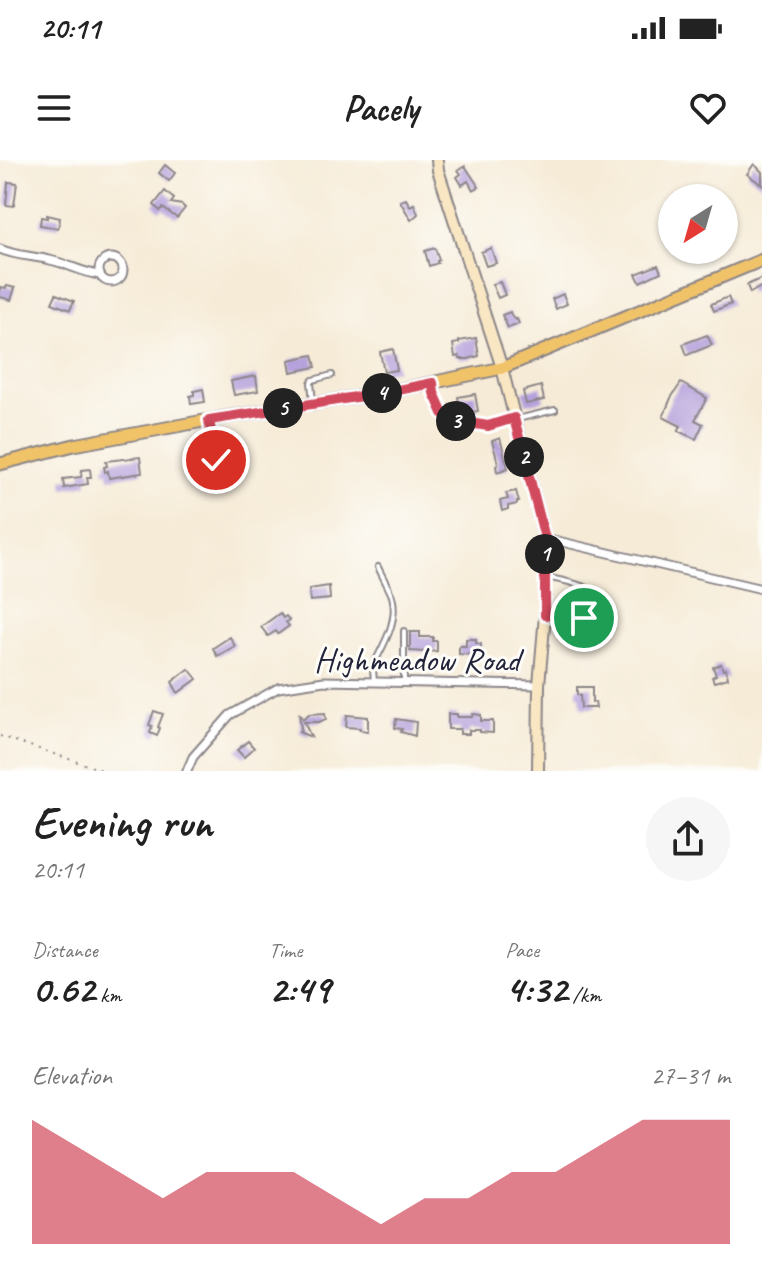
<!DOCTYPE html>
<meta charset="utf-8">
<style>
body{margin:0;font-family:Caveat,sans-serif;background:#f6f6f6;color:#222;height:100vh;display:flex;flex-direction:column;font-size:30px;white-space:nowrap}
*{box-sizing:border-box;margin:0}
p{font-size:26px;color:#767676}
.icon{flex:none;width:44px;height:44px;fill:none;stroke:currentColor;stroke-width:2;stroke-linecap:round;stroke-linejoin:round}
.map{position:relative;height:611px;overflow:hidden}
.side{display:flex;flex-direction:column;background:#fff;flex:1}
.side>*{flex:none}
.needle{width:52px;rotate:217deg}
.buttons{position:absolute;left:658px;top:24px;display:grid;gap:16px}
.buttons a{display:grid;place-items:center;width:80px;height:80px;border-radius:50%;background:#fff;box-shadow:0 2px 6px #0004;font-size:40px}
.pin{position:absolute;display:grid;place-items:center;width:68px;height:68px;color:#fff;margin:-34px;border:4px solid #fff;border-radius:50%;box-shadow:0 2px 8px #0007}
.km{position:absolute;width:40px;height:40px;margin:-20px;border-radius:50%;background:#222;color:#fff;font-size:22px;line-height:40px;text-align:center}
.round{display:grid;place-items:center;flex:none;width:84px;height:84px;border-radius:42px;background:#f6f6f6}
.overview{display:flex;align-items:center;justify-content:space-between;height:136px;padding:0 32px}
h1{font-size:44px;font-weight:700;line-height:60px}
.stats{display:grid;grid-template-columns:repeat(3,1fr);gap:12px;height:136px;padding:8px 32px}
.stats div{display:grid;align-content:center}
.stats b{font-size:40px;font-weight:700}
.stats small{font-size:22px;font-weight:400}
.stats p{font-size:22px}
.chart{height:224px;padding:16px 32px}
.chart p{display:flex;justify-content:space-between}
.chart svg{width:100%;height:144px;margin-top:8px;fill:#d1495b;opacity:.7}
.status{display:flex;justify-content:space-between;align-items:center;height:56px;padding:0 40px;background:#fff;direction:ltr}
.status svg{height:22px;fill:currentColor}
header{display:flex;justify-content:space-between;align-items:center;height:104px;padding:0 32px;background:#fff;font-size:36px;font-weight:700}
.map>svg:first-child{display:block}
</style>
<div class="status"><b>20:11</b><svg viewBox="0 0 49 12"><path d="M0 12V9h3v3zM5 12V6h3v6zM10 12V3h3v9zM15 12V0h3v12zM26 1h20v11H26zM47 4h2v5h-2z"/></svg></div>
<header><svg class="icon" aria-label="menu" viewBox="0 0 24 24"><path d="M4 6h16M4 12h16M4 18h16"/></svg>Pacely<svg class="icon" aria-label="heart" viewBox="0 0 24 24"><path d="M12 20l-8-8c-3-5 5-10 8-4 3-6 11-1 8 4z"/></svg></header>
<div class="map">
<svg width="762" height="611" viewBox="0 0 762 611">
<rect width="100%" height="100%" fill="#fdfcf7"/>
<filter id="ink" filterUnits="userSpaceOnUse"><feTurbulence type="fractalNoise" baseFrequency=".0125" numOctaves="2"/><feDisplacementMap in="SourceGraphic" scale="16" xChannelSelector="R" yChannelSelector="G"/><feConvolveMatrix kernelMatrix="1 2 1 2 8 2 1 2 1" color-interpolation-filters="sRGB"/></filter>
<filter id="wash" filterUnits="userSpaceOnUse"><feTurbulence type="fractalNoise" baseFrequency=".006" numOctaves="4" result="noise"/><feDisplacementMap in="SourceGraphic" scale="32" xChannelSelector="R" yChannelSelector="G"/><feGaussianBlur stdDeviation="1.8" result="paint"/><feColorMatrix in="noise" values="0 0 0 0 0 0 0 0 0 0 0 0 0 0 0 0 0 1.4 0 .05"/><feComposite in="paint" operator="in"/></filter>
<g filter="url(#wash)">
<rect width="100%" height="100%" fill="#f6ebd7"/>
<g id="blocks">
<g fill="#b5a1dc">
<polygon points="754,4 762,12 762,25 747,14"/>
<polygon points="165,5 175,13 169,21 159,13"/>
<polygon points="465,6 479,27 473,30 468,21 462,25 457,17 461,14 458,10"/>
<polygon points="8,22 17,23 14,46 6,45"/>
<polygon points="165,31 174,39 171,43 182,45 185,48 177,58 163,48 160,51 154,45"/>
<polygon points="406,39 410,46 414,44 418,54 411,60 400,41"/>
<polygon points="47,55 60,58 58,68 40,65 41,57 47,58"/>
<polygon points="435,88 439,100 437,101 438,103 429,106 425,91"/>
<polygon points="491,88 496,103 486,106 481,92"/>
<polygon points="658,105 661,112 640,122 636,114"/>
<polygon points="762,118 762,126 750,133 747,125"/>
<polygon points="500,122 505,135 498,138 492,124"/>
<polygon points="7,126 15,128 11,140 0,137 0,127 6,128"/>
<polygon points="56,134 74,141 70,150 52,143"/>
<polygon points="563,134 567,144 556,149 552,139"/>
<polygon points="728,137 731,144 714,151 711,144"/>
<polygon points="510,152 512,157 515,160 517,159 519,164 508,168 502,155"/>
<polygon points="707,175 712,185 687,195 683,184"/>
<polygon points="476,178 479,196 468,199 460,199 459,196 455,197 453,184 459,183 459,181"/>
<polygon points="393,189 397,210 384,212 380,192"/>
<polygon points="313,195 316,207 291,212 289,200"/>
<polygon points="256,216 258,231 234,235 231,221"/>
<polygon points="681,223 707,238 695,260 703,264 696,279 678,271 681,266 663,257 671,238"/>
<polygon points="541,226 544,240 526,244 523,231"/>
<polygon points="203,229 205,242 191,244 190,236 194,235 194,231"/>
<polygon points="475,234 478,251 454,255 451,253 449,245 459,243 458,237"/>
<polygon points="500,278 508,308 497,312 496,306 498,305 497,299 492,281"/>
<polygon points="140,297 142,313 109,318 108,311 105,312 104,307 107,306 106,301"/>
<polygon points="90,309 91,317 87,317 88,324 64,328 63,319 81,317 82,310"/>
<polygon points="516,331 519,342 517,342 517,344 508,346 508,349 502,351 500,341 508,339 506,333"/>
<polygon points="329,426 330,439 310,441 309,429"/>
<rect x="575" y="440" width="12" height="12"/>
<polygon points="280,453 283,458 286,456 289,460 286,462 289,466 278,474 276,471 268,476 261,467"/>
<polygon points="410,472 420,472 420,477 433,477 433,481 437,481 437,491 426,492 410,491"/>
<polygon points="230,477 235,486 217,496 213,488"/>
<polygon points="466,479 476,479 476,483 481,484 480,495 459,494 459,486 466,486"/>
<polygon points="721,504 723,510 726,509 728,518 714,522 712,517 716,515 713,507"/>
<polygon points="189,509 197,519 178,533 172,522"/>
<polygon points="577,527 592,527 592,542 595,542 596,548 581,548 580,535 577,535"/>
<polygon points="154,551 163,554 158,567 160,568 157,576 150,573 152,566 149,565"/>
<polygon points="299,553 303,559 309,554 325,553 326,559 319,562 304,562 311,577 299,572 301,569"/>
<polygon points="448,554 457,554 457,557 472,557 473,554 481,555 481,561 493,561 493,573 480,572 480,570 469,570 469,574 460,574 460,569 448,569"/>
<polygon points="347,555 368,557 368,571 360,570 360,568 346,567"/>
<polygon points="396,559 416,562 415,576 401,572 402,569 395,568"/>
<polygon points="248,581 254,588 244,597 237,590"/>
</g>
</g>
</g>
<g filter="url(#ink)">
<use href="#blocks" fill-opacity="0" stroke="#8c8689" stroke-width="2"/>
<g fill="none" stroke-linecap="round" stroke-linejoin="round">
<defs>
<g id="lane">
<polyline points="433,223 434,233 443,253 451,260 488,266 555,250"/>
<polyline points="313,241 311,223 313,220 332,215"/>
<polyline points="209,262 216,300"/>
<path d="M545,417C559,420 576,422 589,429C594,432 601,436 602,442C608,466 559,456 547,455"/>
<path d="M374,522L373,509L374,504C384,484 399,460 392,436C388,426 382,416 378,407"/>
<polyline points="404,523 404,471"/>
</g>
<g id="street">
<path d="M0,89C15,96 34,96 50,100C68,104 83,113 100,115"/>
<circle cx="111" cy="110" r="12"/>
<polyline points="545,378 762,429"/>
<polyline points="187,611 193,597 230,555 278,528 324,521 539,525"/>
</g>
<polyline id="secondary" points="437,0 438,10 502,208 545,378 545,455 539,525 538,611"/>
<polyline id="primary" points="0,304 74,285 220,258 388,232 502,208 762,100"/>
</defs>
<use href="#lane" stroke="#8c8689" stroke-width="8"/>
<use href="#street" stroke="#8c8689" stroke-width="11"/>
<use href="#secondary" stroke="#8c8689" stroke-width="14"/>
<use href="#primary" stroke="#8c8689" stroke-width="15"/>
<polyline stroke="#8c8689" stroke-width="2" stroke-dasharray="2 6" stroke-linecap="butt" points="0,576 105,611"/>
<use href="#lane" stroke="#fff" stroke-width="4"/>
<use href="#street" stroke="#fff" stroke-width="7"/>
<use href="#secondary" stroke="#f9e7c3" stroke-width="10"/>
<use href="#primary" stroke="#f1c369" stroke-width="11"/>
</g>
</g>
<g fill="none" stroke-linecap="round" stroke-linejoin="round" filter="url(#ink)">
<defs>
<polyline id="route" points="216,300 209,260 388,232 433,223 434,233 443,253 451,260 488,266 514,258 545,378 545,455 584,458"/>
</defs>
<use href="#route" stroke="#fff" stroke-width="16"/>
<use href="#route" stroke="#d1495b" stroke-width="10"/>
</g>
<g text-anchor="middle" stroke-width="6" stroke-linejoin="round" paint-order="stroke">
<g font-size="34" fill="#22223b" stroke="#fdfcf7">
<text x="417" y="511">Highmeadow Road</text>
</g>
</g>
</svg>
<div class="buttons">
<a><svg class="needle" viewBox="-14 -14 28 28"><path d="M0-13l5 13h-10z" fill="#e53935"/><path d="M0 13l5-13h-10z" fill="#767676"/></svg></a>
</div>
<div class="pin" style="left:584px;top:458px;background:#1e9e55"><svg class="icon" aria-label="arrive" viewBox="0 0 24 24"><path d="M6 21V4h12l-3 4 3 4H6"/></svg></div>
<div class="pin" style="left:216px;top:300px;background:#d93025"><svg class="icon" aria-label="check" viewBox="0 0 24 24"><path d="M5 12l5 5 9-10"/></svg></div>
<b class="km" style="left:545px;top:394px">1</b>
<b class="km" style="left:524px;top:297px">2</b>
<b class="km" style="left:456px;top:261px">3</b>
<b class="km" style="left:382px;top:233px">4</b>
<b class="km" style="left:283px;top:248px">5</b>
</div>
<section class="side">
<div class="overview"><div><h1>Evening run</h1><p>20:11</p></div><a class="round"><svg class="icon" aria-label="share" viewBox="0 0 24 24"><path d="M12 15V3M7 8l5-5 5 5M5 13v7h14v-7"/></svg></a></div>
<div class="stats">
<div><p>Distance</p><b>0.62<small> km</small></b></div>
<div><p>Time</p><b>2:49</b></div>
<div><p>Pace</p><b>4:32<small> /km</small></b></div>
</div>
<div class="chart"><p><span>Elevation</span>27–31 m</p>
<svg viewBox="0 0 160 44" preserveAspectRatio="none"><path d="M0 44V6L10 14L20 22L30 30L40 22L50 22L60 22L70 30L80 38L90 30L100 30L110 22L120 22L130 14L140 6L150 6L160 6V44z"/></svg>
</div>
</section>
